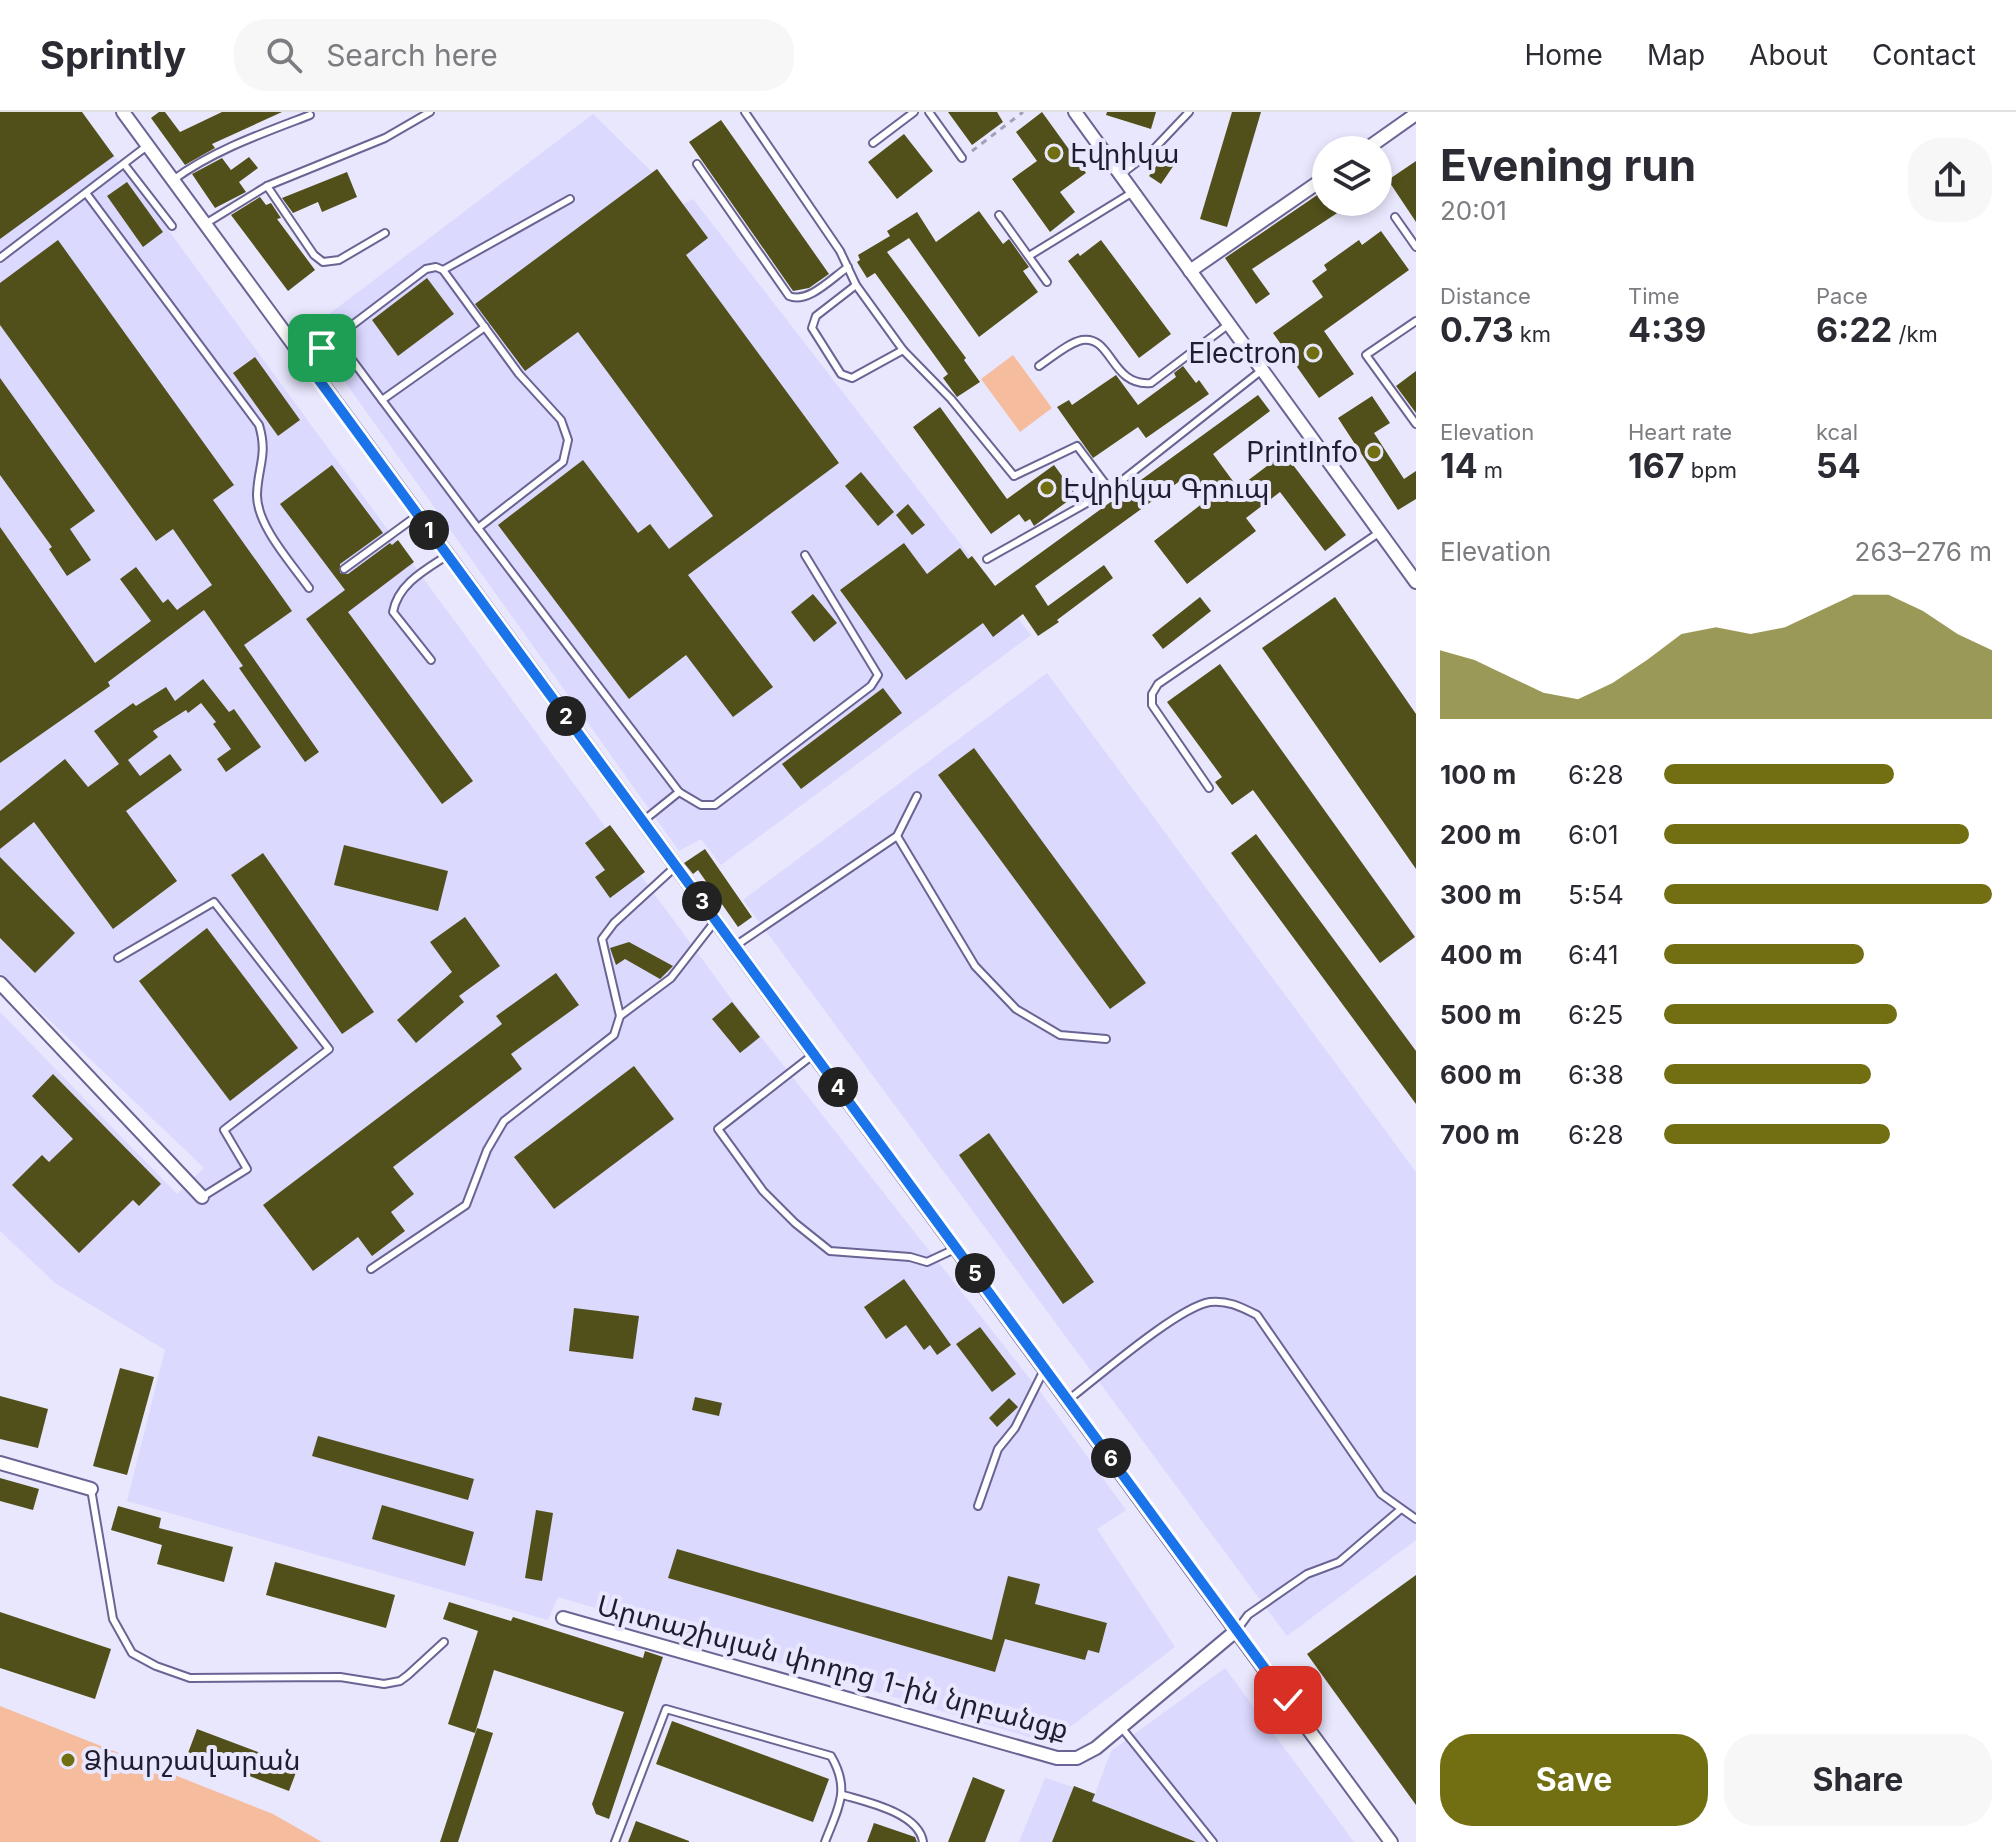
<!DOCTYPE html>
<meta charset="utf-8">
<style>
body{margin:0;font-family:Inter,"Noto Sans Armenian",sans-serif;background:#f7f7f7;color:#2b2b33;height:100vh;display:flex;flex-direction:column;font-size:30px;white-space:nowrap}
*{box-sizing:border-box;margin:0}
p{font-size:26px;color:#7c7c81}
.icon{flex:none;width:44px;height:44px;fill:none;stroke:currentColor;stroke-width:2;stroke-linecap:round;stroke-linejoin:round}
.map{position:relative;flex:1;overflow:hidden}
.sheet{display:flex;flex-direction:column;background:#fff;width:600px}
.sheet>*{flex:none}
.tools{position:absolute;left:1312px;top:24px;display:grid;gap:16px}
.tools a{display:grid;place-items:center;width:80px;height:80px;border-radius:50%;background:#fff;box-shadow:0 4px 12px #0003;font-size:40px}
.pin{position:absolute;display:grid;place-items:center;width:68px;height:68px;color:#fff;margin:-34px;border-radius:16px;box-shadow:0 4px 12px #0006}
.km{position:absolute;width:40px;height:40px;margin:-20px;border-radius:50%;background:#222;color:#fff;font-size:22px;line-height:40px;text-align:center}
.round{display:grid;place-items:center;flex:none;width:84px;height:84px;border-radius:32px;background:#f7f7f7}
.summary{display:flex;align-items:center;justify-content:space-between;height:136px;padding:0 24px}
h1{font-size:44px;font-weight:700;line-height:60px}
.figures{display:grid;grid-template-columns:repeat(3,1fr);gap:12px;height:136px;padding:8px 24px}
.figures div{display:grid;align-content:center}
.figures b{font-size:34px;font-weight:700}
.figures small{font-size:22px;font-weight:400}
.figures p{font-size:22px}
.chart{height:224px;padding:16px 24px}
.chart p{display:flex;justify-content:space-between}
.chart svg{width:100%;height:144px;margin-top:8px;fill:#716f11;opacity:.7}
.action{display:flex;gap:16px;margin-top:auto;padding:16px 24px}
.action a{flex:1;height:92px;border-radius:32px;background:#716f11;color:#fff;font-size:32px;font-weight:700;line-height:92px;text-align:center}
.action a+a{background:#f7f7f7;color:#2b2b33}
ul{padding:0 24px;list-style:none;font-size:26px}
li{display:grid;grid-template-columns:128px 96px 1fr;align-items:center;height:60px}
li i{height:20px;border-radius:10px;background:#716f11}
header{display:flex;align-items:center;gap:48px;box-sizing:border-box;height:112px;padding:0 40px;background:#fff;border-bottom:2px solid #e1e1e2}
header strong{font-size:38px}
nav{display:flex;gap:44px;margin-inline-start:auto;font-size:28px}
.search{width:560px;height:72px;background:#f7f7f7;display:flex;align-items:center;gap:20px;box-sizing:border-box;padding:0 28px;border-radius:32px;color:#7c7c81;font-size:30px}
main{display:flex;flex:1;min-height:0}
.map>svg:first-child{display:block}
</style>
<header>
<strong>Sprintly</strong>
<div class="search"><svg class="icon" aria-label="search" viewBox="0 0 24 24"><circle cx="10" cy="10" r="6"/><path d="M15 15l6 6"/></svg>Search here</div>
<nav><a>Home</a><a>Map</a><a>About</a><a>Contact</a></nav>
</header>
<main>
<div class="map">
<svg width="1416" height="1730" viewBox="0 0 1416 1730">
<rect width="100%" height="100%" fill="#e9e7fd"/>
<g fill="#dbd9fe">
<polygon points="0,0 82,0 732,888 1042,1282 1126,1398 1097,1417 1175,1535 1049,1631 558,1485 548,1508 127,1389 165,1238 55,1171 0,1119 0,900 177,1082 204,1056 0,861"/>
<polygon points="593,2 652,60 657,57 683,92 693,87 1031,523 721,753 701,727 679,739 308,218"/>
<polygon points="1047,561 1416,1060 1416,1428 1287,1524 743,788"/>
<polygon points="1225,1556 1354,1730 1019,1730 1045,1666 1095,1682 1111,1639"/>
</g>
<g fill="#f6bc9e">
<polygon points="1013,243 1052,296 1020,320 981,267"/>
<polygon points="0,1594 273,1702 322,1730 0,1730"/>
</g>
<g fill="#51501a">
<polygon points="0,0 82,0 114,44 0,127"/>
<polygon points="159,0 165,0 180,20 222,0 282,0 212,32 215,36 185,53 151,6"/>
<polygon points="948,0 997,0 1003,10 972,33"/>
<polygon points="1042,0 1086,61 1060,80 1075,100 1050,120 1012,67 1037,49 1016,20"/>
<polygon points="1107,0 1156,0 1151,17 1106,3"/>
<polygon points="1232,0 1261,0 1227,115 1200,107"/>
<polygon points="721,8 829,162 809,176 793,179 689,30"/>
<polygon points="904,22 933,59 897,87 868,50"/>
<polygon points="249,45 258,56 239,70 246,80 215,96 192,62 222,46 231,58"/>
<polygon points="1163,45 1174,53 1161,72 1149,64"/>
<polygon points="1416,49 1416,110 1388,68"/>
<polygon points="657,57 708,126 686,143 839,351 688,463 773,575 733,605 686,543 629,587 498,413 583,348 638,421 650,412 669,437 713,404 578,220 525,259 475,192"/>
<polygon points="347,60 357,85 322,100 318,90 293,101 282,86"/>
<polygon points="127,70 163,120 143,135 107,84"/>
<polygon points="1326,77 1326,90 1354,90 1252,157 1270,182 1256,192 1225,146"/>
<polygon points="260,85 266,93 271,91 281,106 277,107 315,158 288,179 231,103"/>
<polygon points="979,99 1003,132 1009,127 1029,155 1023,159 1038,180 979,225 909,126 887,140 966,246 964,248 980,270 957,285 943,266 948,262 875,161 867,166 857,150 860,148 858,143 890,124 887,119 917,100 936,130"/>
<polygon points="1381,119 1409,158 1324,219 1354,262 1319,286 1273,221 1323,185 1312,169 1327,158 1324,153 1359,128 1362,133"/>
<polygon points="58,128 234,373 213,388 292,499 244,533 319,640 305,650 239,556 243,554 204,498 108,570 110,574 0,651 0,415 95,551 151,509 120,467 136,455 163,491 168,487 177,498 212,473 173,417 156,429 0,213 0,171"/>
<polygon points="1101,128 1171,222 1139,246 1068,149 1078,141 1080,144"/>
<polygon points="427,166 454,202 398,244 372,208"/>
<polygon points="255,245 300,308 278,324 233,261"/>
<polygon points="1183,254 1196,271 1199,268 1209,282 1146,326 1138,315 1093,346 1057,295 1069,288 1072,293 1116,263 1138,293 1176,265 1174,261"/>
<polygon points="1416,259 1416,301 1396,274"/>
<polygon points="0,266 95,399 70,417 91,448 67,464 49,437 52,435 0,363"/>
<polygon points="1258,283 1270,299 1213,342 1238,376 1284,341 1346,423 1325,439 1280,380 1246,406 1256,419 1187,472 1154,429 1203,391 1184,366 1035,474 1048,494 1104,453 1113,466 1057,508 1059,510 1038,524 1023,502 993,525 983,511 906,568 840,478 904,431 927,462 960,436 968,447 972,444 995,474"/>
<polygon points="1372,284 1390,311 1374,321 1404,367 1416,359 1416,387 1398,398 1338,306"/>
<polygon points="940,295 1007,387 1054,353 1076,383 1034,414 1030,407 1025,410 1019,402 991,422 913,315"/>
<polygon points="332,353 383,421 340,452 340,461 348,462 390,431 392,433 398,428 414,450 348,500 473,669 442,692 306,507 345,478 280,392"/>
<polygon points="861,360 894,400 878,414 845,374"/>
<polygon points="908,392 925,413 912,423 896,403"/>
<polygon points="813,482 837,511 814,530 791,500"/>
<polygon points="1200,485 1211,499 1163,537 1152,523"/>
<polygon points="1335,485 1416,602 1416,757 1262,536"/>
<polygon points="1220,552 1415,825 1380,851 1253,678 1232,693 1215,670 1222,665 1167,590"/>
<polygon points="203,567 229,600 234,597 261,635 226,660 217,647 231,637 213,612 216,610 201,591 188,601 186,598 153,619 158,625 128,648 140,664 170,642 182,658 126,699 177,769 113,817 34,710 0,737 0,699 65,647 88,675 119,652 94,619 133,591 136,594 166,575 175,589"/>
<polygon points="883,576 902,601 801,677 782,652"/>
<polygon points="974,636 1146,871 1110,897 938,663"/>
<polygon points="610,713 645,760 610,786 595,765 605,758 585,731"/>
<polygon points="1256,722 1416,939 1416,992 1231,741"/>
<polygon points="344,733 448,759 438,799 334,773"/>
<polygon points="705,737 752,805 738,815 698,758 693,762 684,751"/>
<polygon points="263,741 374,900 342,922 231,763"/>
<polygon points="0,745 75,821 35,861 0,826"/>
<polygon points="465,805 500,854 459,884 464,890 416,931 397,908 452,860 430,830"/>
<polygon points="207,816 298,936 230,989 139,869"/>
<polygon points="629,830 673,854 660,867 625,847 616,853 610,836"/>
<polygon points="556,861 579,893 511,942 522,957 393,1055 414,1082 391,1100 405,1119 372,1144 358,1125 313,1159 263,1093 502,912 496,904"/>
<polygon points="732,890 760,925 740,941 712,907"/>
<polygon points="634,954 674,1007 554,1097 514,1045"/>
<polygon points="53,962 161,1072 139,1094 133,1088 79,1141 12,1073 42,1043 49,1050 73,1027 32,984"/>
<polygon points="989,1021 1094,1170 1063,1192 959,1043"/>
<polygon points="904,1167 951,1233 937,1243 930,1233 924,1238 906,1213 886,1227 864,1195"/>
<polygon points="574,1196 639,1204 633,1247 569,1239"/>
<polygon points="980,1215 1016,1262 992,1280 956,1232"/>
<polygon points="120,1256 154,1265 127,1363 93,1354"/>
<polygon points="0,1284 48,1297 38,1336 0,1327"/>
<polygon points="695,1285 722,1291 719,1304 692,1298"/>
<polygon points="1009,1286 1018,1295 997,1315 989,1306"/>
<polygon points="318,1324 474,1367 468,1388 312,1344"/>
<polygon points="0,1366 39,1377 33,1398 0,1389"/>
<polygon points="382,1393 474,1420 465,1454 372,1427"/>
<polygon points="118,1394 161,1406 159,1416 233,1435 224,1470 157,1452 162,1433 111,1418"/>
<polygon points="536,1398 553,1401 542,1469 525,1466"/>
<polygon points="677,1437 992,1528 1008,1464 1040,1472 1035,1492 1107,1511 1099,1541 1088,1538 1085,1548 1005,1527 995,1560 668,1466"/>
<polygon points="275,1450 395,1483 386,1516 266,1483"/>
<polygon points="1416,1463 1416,1693 1307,1542"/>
<polygon points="449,1490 511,1509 513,1505 643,1546 645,1539 663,1545 609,1707 596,1702 592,1692 624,1600 494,1558 475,1621 448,1612 478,1519 443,1507"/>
<polygon points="0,1500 111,1537 95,1587 0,1556"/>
<polygon points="672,1609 829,1667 813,1710 656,1652"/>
<polygon points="477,1616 493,1621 458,1730 440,1730"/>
<polygon points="197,1617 298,1655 289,1679 188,1641"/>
<polygon points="973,1665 1005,1678 985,1730 948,1730"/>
<polygon points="1074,1674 1095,1682 1092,1689 1196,1730 1052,1730"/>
<polygon points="636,1709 689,1729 689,1730 628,1730"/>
<polygon points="874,1711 915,1725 917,1730 867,1730"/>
</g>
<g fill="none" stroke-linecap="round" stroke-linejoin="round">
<defs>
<g id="service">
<polyline points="745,0 840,139 856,173 903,238 951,287 1014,364 1077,334 1110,378"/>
<polyline points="929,0 962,46"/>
<polyline points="873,31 914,0"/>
<polyline points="124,52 172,114"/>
<path d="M697,52L789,184C808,192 832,166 848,155"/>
<polyline points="1120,63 1153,38 1189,0"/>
<path d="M173,68C214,38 263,21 310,3"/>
<polyline points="267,74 314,143 323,150 339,148 385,121"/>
<path d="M86,81L259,313C268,343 258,354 257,382C256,413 292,452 309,476"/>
<polyline points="999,103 1047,170"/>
<polyline points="1395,105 1416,135"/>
<polyline points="205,112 267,74 385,26 430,0"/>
<polyline points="1029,144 1133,80"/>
<polyline points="0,146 147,34"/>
<polyline points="443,158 570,87"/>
<polyline points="856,173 816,204 812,216 841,262 852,266 903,238"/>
<polyline points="1416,209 1366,243 1416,312"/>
<polyline points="335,225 382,288"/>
<polyline points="305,249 426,157 436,155 443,158 519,262 561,308 568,328 563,350 478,416 679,680 701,693 715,693 871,574 878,563 805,443"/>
<path d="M1039,254C1051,246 1068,231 1082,228C1112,223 1111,275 1151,271L1229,212"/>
<polyline points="478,416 382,288 485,215"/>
<polyline points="987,447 1110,378 1262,258"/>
<polyline points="344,457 418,403"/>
<path d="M431,548L393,500C398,472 425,458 448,443"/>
<polyline points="1209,676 1152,593 1152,582 1158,572 1380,420"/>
<polyline points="643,709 679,680"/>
<polyline points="897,724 975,854 1016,897 1060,923 1106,927"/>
<polyline points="735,834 897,724 917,684"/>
<polyline points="118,846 214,790 329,937 224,1018 247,1057 202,1085"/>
<polyline points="620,904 671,866 716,808"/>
<polyline points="814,942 718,1017 763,1079 795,1111 830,1139 910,1145 927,1150 957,1136"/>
<polyline points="371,1157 466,1093 487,1038 504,1009 614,923 620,904 602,827 614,811 675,755"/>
<path d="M1068,1288C1098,1265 1178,1195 1210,1190C1228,1188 1241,1195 1257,1203L1381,1382L1416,1407"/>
<polyline points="91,1377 113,1507 132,1541 156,1554 190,1566 340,1565 384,1572 400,1569 408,1563 444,1530"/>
<polyline points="978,1394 998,1337 1015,1316 1045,1256"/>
<polyline points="1237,1518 1248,1503 1307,1462 1339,1450 1401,1397"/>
<polyline points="1121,1615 1213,1730"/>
<path d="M843,1683C867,1690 919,1701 923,1730"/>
<path d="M615,1730L666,1597L831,1644C851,1678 838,1696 825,1730"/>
</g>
<g id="minor">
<polyline points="123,0 1391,1730"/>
<polyline points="1075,0 1416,470"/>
<polyline points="1365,38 1416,2"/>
<polyline points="1190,159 1326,65"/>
<polyline points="0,871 202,1085"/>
<polyline points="0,1351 91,1377"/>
<polyline points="563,1506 1057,1646 1077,1646 1096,1636 1237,1518"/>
</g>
</defs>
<use href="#service" stroke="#696494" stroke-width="10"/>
<use href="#minor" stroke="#696494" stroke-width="16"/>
<polyline stroke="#a2a0b5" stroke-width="3" stroke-dasharray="6 6" stroke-linecap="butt" points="972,39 1023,0"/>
<use href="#service" stroke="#fff" stroke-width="6"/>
<use href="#minor" stroke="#fff" stroke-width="12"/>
</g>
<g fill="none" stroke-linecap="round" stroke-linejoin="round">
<defs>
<polyline id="route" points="322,236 305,249 1288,1588"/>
</defs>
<use href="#route" stroke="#fff" stroke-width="16"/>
<use href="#route" stroke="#1a73e8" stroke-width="10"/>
</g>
<g fill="#716f11" stroke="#e9e7fd" stroke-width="3">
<circle cx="1054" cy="41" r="8"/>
<circle cx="1313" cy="241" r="8"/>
<circle cx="1374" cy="340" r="8"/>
<circle cx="1047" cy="376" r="8"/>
<circle cx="68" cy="1648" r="8"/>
</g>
<g text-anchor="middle" stroke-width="8" stroke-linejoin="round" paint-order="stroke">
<g font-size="28" fill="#1f1d31" stroke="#e9e7fd" text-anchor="start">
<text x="1070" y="51">Էվրիկա</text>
<text x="1297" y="251" text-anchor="end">Electron</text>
<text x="1358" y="350" text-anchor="end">PrintInfo</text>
<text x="1063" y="386">Էվրիկա Գրուպ</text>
<text x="84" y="1658">Ձիարշավարան</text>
</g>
<g font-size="28" fill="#1f1d31" stroke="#e9e7fd">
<text transform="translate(833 1555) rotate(15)" y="10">Արտաշիսյան փողոց 1-ին նրբանցք</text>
</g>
</g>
</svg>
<div class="tools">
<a><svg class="icon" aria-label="layers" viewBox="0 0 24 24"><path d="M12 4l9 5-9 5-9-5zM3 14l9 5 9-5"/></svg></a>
</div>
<div class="pin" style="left:322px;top:236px;background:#1e9e55"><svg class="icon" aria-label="arrive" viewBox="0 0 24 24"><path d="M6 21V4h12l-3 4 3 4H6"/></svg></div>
<div class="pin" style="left:1288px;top:1588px;background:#d93025"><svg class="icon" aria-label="check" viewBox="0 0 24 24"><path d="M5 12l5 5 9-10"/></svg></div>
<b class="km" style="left:429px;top:418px">1</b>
<b class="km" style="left:566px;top:604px">2</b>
<b class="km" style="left:702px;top:789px">3</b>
<b class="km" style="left:838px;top:975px">4</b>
<b class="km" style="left:975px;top:1161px">5</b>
<b class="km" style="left:1111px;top:1346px">6</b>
</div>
<section class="sheet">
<div class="summary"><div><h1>Evening run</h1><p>20:01</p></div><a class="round"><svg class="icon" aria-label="share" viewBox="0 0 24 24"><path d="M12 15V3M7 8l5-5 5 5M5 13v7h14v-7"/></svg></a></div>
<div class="figures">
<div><p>Distance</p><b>0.73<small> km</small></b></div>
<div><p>Time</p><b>4:39</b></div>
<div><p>Pace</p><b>6:22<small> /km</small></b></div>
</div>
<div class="figures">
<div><p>Elevation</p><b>14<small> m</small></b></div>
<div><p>Heart rate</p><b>167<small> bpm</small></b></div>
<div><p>kcal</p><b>54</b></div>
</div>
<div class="chart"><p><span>Elevation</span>263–276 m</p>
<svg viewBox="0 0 160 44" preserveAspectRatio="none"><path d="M0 44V23L10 26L20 31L30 36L40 38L50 33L60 26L70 18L80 16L90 18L100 16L110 11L120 6L130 6L140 11L150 18L160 23V44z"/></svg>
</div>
<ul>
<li><b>100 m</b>6:28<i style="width:70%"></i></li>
<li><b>200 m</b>6:01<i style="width:93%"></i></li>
<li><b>300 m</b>5:54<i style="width:100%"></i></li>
<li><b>400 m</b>6:41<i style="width:61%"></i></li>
<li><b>500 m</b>6:25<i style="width:71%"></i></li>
<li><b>600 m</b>6:38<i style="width:63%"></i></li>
<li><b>700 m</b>6:28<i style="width:69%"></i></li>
</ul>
<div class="action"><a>Save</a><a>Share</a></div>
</section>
</main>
